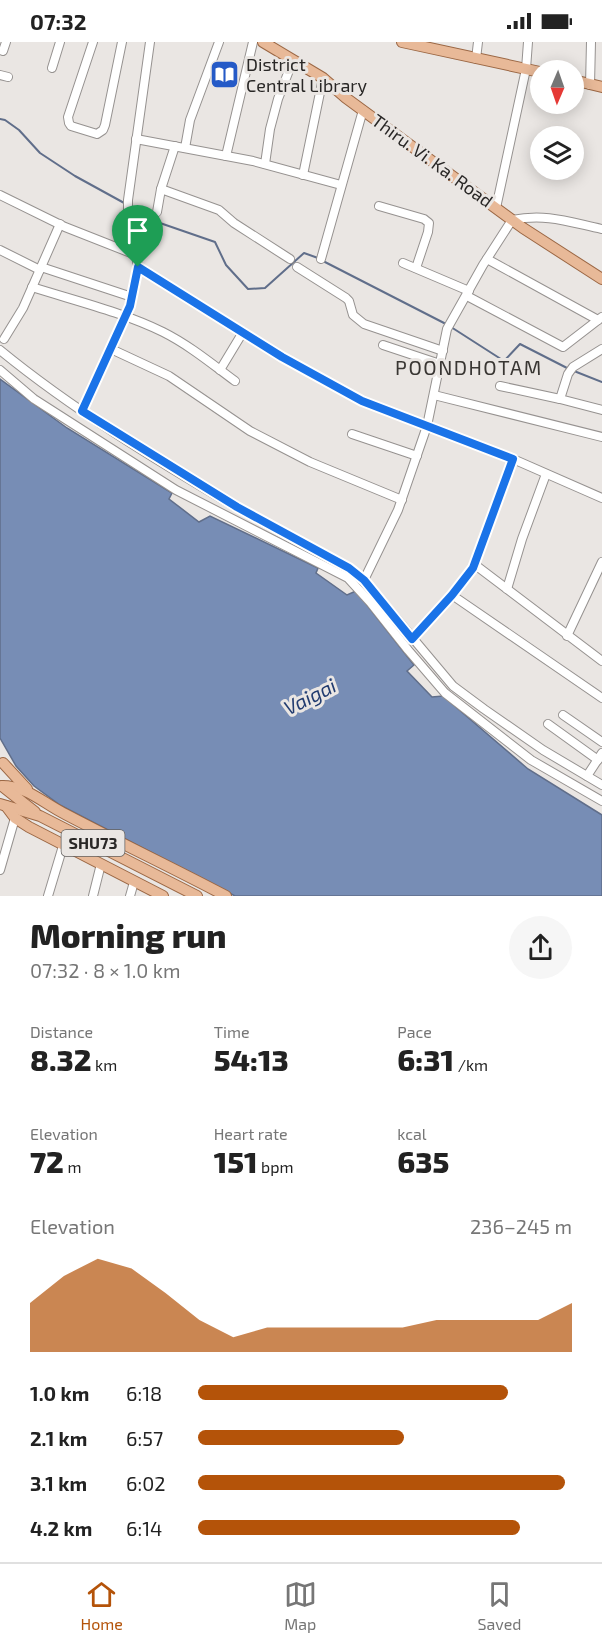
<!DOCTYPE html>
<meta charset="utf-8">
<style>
body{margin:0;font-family:"Exo 2",sans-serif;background:#f6f6f6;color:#222;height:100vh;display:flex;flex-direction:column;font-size:22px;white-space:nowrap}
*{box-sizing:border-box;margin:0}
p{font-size:20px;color:#767676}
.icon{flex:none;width:33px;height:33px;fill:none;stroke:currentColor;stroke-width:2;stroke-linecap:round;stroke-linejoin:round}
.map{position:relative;height:854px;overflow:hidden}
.drawer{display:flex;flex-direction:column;background:#fff;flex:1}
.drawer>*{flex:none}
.needle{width:39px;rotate:182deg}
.controls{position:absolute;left:530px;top:18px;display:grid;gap:12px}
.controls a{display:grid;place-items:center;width:54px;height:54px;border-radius:50%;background:#fff;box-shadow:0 3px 15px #0003;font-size:30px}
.pin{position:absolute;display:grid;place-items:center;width:51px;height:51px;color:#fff;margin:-62px -26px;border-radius:50% 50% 50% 0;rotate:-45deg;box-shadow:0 0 6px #0007}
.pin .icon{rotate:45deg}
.round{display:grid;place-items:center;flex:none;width:63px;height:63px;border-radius:32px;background:#f6f6f6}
.head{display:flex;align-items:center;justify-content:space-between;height:102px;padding:0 30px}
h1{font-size:33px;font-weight:800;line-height:45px}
.figures{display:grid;grid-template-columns:repeat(3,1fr);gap:9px;height:102px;padding:6px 30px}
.figures div{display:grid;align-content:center}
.figures b{font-size:30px;font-weight:800}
.figures small{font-size:16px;font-weight:400}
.figures p{font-size:16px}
.chart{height:168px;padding:12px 30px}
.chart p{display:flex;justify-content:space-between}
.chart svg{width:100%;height:108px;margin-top:6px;fill:#b45309;opacity:.7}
ul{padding:0 30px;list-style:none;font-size:20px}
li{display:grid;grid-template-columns:96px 72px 1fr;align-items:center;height:45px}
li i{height:15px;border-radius:8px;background:#b45309}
.status{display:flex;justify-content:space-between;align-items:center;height:42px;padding:0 30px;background:#fff;direction:ltr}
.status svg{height:16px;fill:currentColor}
.tab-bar{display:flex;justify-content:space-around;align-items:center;height:84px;border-top:2px solid #e0e0e0;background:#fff;font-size:16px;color:#767676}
.tab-bar a{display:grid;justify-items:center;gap:3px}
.tab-bar .active{color:#b45309}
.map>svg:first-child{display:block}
</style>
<div class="status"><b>07:32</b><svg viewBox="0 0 49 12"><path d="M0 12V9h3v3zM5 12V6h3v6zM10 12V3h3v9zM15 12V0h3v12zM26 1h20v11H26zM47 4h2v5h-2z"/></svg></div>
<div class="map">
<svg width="602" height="854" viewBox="0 0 602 854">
<rect width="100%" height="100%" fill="#eae6e3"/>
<polygon fill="#778db5" stroke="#606e8a" stroke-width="1.5" points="0,337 67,386 172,451 169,457 199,480 210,474 318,526 316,531 347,553 356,549 414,623 407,629 432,655 443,654 528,727 602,773 602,854 235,854 60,763 34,744 16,724 0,696"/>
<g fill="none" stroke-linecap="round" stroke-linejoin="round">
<g stroke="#606e8a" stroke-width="2">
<polyline points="0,77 5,78 19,88 40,111 75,134 126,162"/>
<polyline points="131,165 160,181 215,200 226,223 248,247 265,246 304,211 318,216"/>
<polyline points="323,219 446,282"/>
<polyline points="451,285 504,319 520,302 569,327"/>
<polyline points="574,329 602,340"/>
</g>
<defs>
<g id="minor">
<polyline points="93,0 68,75 69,81 71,84 97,92 103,88 105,83 122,0"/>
<polyline points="3,9 6,0"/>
<polyline points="476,17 478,0"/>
<polyline points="52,26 60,0"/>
<polyline points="0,33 8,35"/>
<polyline points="590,43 591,0"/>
<polyline points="136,97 253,119 341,143"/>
<polyline points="185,106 190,78 219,0"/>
<polyline points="226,114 253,0"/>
<polyline points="265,122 270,87 278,57 293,18"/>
<polyline points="303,133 323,36"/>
<polyline points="161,147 219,168 234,181 290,217"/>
<polyline points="0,153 65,185 136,213"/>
<polyline points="379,164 424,177 429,181 428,190 416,226"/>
<polyline points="496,166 526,27 528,0"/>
<polyline points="157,170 161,147 175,104"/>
<polyline points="0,208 40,228"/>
<polyline points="321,217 363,68"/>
<polyline points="487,217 598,278"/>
<polyline points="403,221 469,249"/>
<polyline points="41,225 132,255"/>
<polyline points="138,225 282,315 362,359 513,417 602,456"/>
<polyline points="297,225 346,256 349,259 353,273 364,282 443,309"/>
<path d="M32,245C76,259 122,270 163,290C189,303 212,322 235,339"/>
<polyline points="467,254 563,305 602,275"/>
<polyline points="4,297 23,266 60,182"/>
<polyline points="383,303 440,322"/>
<polyline points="111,307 169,334 250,389 310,420 402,458"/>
<path d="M0,308C72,367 156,418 236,465C273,486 312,505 349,526L364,538L453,644L484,667L543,708L602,743"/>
<polyline points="0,328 34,357 176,448 348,536 370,560 408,608 445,651 531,718 602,759"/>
<polyline points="220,328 243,290"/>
<polyline points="500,344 560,357 602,368"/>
<polyline points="434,353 602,395"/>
<polyline points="560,357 568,332 573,325 602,307"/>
<polyline points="82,369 130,264 138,225 128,168 128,158 150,0"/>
<polyline points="352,392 417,414"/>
<polyline points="474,522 602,619"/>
<path d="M364,538L398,468L427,384L447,287L483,223L512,178C546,171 569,180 602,187"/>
<polyline points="507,547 522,497 546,432"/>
<polyline points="452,553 602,656"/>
<polyline points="567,594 602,520"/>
<polyline points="412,597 452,553 473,526 513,417"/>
<polyline points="563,673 602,700"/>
<polyline points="548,682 598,718"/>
<polyline points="587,734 602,711"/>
<polyline points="0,828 15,776"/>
<polyline points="48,854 63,804"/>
<polyline points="93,854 101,822"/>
<polyline points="130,854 134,840"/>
</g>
<g id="major">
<polyline points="263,0 323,36 346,56 523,186 602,237"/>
<polyline points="402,0 540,30"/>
<polyline points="573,38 602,45"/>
<polyline points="3,721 27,747"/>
<path d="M2,744C27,744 43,761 65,772C118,800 173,826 226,854"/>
<polyline points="2,744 35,770"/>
<polyline points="0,762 40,774 197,854"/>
<polyline points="6,764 15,776 29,785 163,854"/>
</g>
</defs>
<use href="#minor" stroke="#969290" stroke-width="10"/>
<use href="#major" stroke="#9b6744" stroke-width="12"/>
<use href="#minor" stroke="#fff" stroke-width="8"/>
<use href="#major" stroke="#e8b998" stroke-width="10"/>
</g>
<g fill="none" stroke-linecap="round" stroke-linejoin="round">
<defs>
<polygon id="route" points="138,225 282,315 362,359 513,417 473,526 452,553 412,597 364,538 349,526 237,465 82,369 130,264"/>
</defs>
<use href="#route" stroke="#fff" stroke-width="12"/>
<use href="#route" stroke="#1a73e8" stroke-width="8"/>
</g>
<defs>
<symbol id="library-square" viewBox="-11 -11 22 22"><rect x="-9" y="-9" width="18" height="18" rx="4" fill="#255ac7" stroke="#eae6e3"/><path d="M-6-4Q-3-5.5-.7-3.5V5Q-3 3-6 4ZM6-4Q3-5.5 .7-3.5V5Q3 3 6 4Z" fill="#fff"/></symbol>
</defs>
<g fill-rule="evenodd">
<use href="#library-square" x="208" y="16" width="33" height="33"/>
</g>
<g text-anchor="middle" stroke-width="6" stroke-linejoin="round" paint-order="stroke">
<rect fill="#eae6e3" stroke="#63605f" stroke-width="1.5" x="61.5" y="788" width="63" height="26" rx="4.5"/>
<g font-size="16" font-weight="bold" fill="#292726">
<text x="93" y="807">SHU73</text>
</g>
<g font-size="18" fill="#292726" stroke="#eae6e3" text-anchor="start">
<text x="246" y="29">District<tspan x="246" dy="21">Central Library</tspan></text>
</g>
<g font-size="18" fill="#292726" stroke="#eae6e3">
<text transform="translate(432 119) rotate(36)" y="6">Thiru. Vi. Ka. Road</text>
</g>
<g font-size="20" letter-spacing="1.5" fill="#393633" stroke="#eae6e3">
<text x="469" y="333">POONDHOTAM</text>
</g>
<g font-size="20" font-style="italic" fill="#223c70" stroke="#eae6e3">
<text transform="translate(310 655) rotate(-27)" y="7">Vaigai</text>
</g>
</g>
</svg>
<div class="controls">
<a><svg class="needle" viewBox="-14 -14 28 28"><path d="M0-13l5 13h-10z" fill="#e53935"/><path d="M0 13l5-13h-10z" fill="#767676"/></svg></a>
<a><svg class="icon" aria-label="layers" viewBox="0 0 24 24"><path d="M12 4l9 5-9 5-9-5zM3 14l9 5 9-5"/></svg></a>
</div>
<div class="pin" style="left:138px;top:225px;background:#1e9e55"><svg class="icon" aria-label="arrive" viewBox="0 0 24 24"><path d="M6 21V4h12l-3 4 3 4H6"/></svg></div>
</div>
<section class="drawer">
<div class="head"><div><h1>Morning run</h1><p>07:32 · 8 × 1.0 km</p></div><a class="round"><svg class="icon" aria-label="share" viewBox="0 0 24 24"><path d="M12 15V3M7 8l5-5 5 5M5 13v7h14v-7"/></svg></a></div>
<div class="figures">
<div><p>Distance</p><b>8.32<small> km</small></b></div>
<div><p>Time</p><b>54:13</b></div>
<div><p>Pace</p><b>6:31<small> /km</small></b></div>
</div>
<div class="figures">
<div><p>Elevation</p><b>72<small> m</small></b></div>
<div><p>Heart rate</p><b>151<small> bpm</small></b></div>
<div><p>kcal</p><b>635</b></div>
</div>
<div class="chart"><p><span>Elevation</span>236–245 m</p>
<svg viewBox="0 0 160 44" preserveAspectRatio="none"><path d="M0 44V24L10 13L20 6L30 10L40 20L50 31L60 38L70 34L80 34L90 34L100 34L110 34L120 31L130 31L140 31L150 31L160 24V44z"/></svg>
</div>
<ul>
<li><b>1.0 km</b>6:18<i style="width:83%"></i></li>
<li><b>2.1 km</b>6:57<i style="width:55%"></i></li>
<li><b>3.1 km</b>6:02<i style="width:98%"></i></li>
<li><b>4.2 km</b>6:14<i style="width:86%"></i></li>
</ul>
</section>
<nav class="tab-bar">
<a class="active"><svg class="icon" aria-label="home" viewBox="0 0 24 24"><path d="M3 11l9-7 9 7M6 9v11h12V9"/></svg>Home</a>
<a><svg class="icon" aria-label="map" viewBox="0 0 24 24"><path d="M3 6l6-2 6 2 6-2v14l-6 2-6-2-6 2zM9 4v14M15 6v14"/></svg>Map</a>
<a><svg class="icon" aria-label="saved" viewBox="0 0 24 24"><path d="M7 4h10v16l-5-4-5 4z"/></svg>Saved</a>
</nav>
